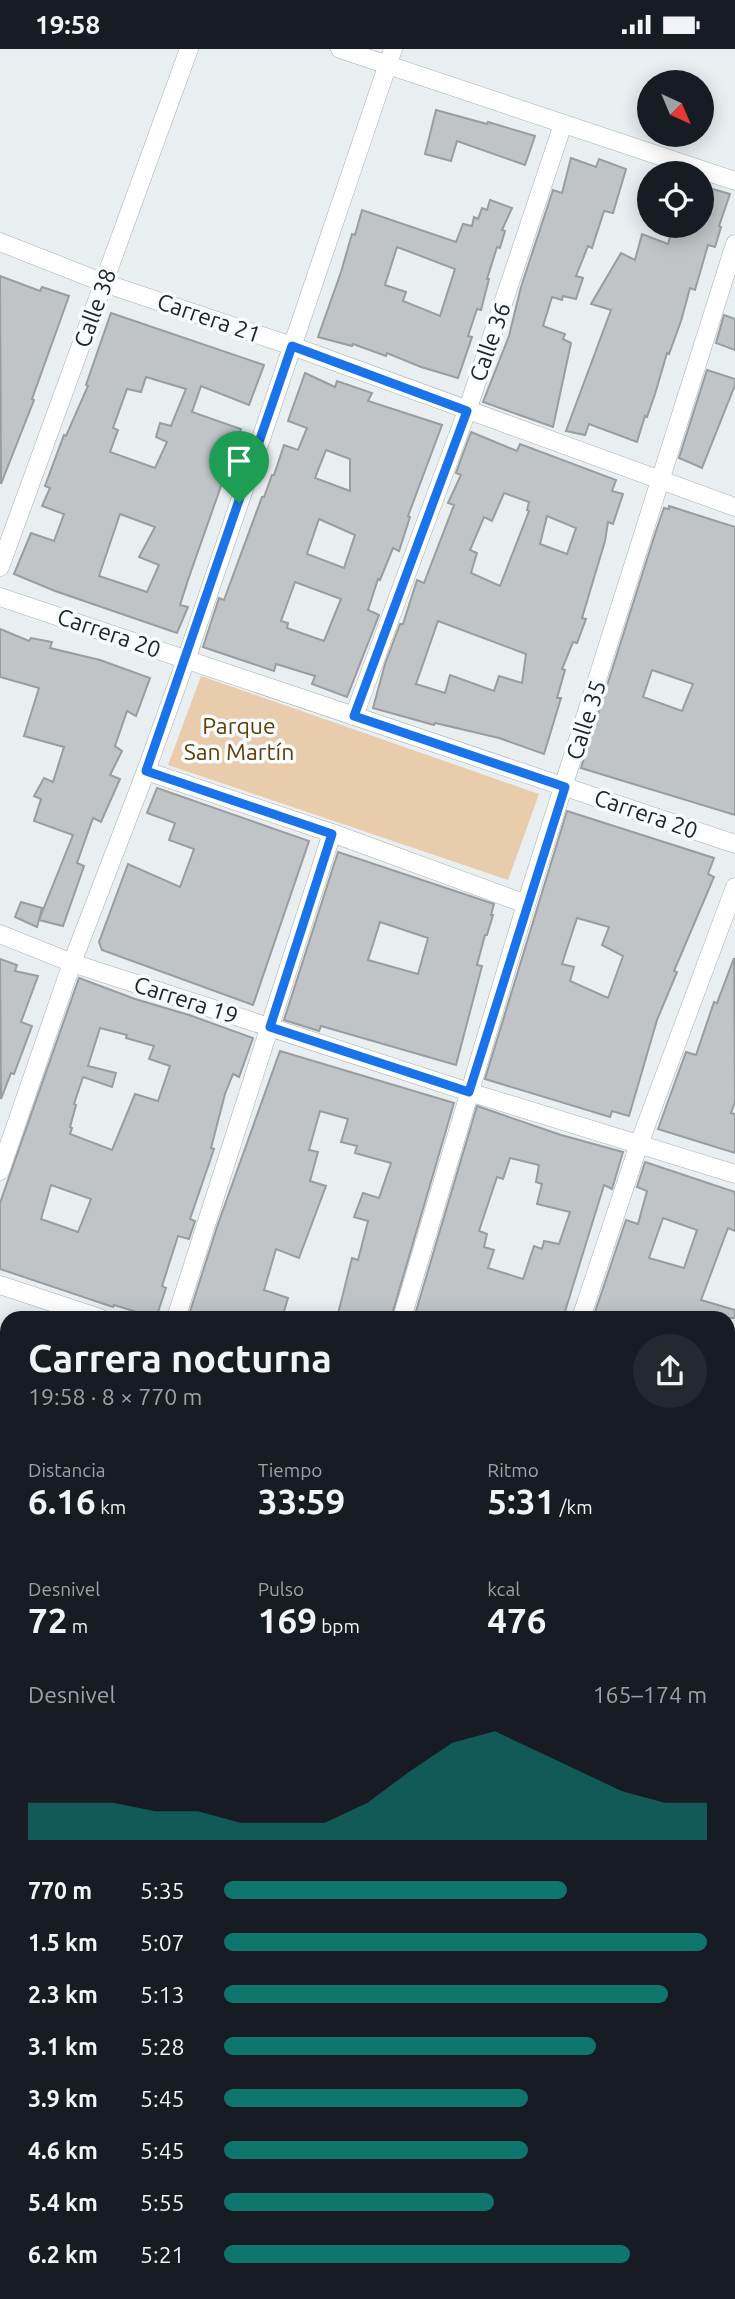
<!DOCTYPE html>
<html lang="es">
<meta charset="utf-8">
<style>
body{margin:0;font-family:Ubuntu,sans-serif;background:#242831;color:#f1f3f6;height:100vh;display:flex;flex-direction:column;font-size:26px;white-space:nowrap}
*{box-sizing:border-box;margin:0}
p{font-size:23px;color:#9ea1a6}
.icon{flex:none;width:38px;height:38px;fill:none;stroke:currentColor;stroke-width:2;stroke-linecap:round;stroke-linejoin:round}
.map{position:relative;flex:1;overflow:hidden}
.sheet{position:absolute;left:0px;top:1262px;width:735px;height:989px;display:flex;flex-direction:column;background:#171b24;border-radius:21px 21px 0 0;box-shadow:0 4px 18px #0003}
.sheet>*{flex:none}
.needle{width:46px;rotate:136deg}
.buttons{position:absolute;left:637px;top:21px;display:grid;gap:14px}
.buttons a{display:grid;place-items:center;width:77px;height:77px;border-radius:50%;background:#171b24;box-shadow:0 4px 18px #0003;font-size:35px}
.pin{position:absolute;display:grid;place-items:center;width:60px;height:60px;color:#fff;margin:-72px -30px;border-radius:50% 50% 50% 0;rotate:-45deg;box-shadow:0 0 7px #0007}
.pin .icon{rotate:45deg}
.round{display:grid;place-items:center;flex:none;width:74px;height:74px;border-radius:37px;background:#242831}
.overview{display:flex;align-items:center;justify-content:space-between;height:119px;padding:0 28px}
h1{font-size:38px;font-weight:700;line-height:52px}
.figures{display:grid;grid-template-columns:repeat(3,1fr);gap:10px;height:119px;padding:7px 28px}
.figures div{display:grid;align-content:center}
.figures b{font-size:35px;font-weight:700}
.figures small{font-size:19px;font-weight:400}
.figures p{font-size:19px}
.chart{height:196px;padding:14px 28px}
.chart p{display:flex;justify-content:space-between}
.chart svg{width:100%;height:126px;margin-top:7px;fill:#0f766e;opacity:.7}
ul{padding:0 28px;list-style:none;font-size:23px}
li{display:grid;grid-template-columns:112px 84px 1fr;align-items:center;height:52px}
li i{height:18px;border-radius:9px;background:#0f766e}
.status{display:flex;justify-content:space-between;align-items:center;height:49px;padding:0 35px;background:#171b24;direction:ltr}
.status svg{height:19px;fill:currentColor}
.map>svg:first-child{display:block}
</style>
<div class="status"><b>19:58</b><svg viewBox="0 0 49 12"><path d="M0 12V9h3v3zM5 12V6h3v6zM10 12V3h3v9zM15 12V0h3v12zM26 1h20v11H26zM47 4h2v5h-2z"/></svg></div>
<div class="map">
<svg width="735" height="2250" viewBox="0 0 735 2250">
<rect width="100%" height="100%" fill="#e9eef0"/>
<polygon fill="#e9ccac" points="201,627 539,745 508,831 168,716"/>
<g fill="#c0c4c7" stroke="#999da0" stroke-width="2" fill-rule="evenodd">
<polygon points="436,61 487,75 488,73 535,87 525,116 457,92 451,112 425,105"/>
<polygon points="571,109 596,118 599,110 626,120 613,164 604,162 592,199 588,197 576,227 583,229 576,250 563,247 562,251 552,248 543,277 565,285 563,290 571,294 553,378 483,353 509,287 521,238 553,141 562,144"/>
<polygon points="702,137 730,145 719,177 721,178 715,198 708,196 695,241 690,239 681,272 669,305 667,304 655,345 647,368 645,367 637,393 589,375 585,386 566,382 611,261 591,255 621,204 635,211 642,185 668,195 673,177 702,177"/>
<path d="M490,151L512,159L502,181L505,182L500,199L497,198L487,230H489L481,261L477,260L468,287L472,288L458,329L421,318L387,304L386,307L353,295L352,297L318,288L341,223L352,185L355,186L362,161L456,193L463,175L472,177L474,168L478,170L482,159L487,161ZM397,198L455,220L440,267L403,252L406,243L385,236Z"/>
<polygon points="0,227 40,242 42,238 69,247 32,350 34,351 1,435"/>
<path d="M111,264L264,316L249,356L201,337L192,363L241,380L189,528L180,556L188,558L177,584L55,542L14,525L31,484L54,492L64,465L42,457L50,439L45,437L64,386L66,387L88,337L86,336ZM146,328L186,340L171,377L160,374L156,388L167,393L155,419L110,403L118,381L113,379L127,340L141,343ZM120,465L155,478L139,508L159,516L147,543L99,527Z"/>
<polygon points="724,266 735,270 735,301 716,294"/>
<polygon points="707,321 735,330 735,336 702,419 679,409"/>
<path d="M305,324L335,338L337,332L372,344L368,352L442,376L408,467L410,468L399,502L393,499L380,531L378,530L368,561L379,566L347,648L312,635L315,627L276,615L274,622L203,598L219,549L224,551L262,448H264L272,426H274L284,396L298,401L307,379L288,372ZM326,401L350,410V442L315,429ZM319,470L355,486L344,519L307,505ZM295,533L341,550L324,592L287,579L288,574L281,572Z"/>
<path d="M471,383L517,402L520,395L616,431L612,442L623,445L613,475L608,473L605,492L582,569L586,570L577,594L573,593L562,620L565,621L557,649H561L544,705L499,689L435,674L434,676L373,659L385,615L400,575H403L417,531L424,534L454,456L448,454L461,426L456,424ZM504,444L529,453L527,461L529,462L500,537L471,524L477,504L470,501L484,468L492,472ZM547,467L576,479L567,505L540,495ZM438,572L526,605L522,634L499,627L494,642L450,626L445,644L416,635Z"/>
<path d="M669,457L735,478V766L581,719L655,485L664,459L669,460ZM652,621L693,635L682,662L643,648Z"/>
<polygon points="0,580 29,592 31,589 52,593 50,599 100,611 150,629 136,667 127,662 115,697 122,702 110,726 120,730 101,773 93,769 77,814 84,817 63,877 39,871 73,786 34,772 41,750 34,747 44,729 53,733 64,698 24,687 39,639 0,628"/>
<polygon points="157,739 309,792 253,956 102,901 99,893 128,815 180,838 194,800 169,791 175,774 147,764"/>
<path d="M567,762L714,809L708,825L714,828L674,922L677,923L657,971L629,1067L612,1062L610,1068L485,1030ZM577,869L609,878L602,896L623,907L608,949L570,932L574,918L562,915Z"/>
<path d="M338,803L494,855L491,866H493L487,886H485L477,916L482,917L456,1016L321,977L319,982L284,971ZM380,873L428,889L418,925L368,911Z"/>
<polygon points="21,853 42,859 37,878 15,868"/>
<polygon points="734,909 735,1053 731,1064 735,1065 735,1104 658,1080 686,1003 696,1006 714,953 717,954"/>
<polygon points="0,910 17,916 15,922 38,927 21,973 32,977 14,1025 11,1024 1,1050"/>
<path d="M79,929L135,950L189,966L253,989L239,1028L233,1025L225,1045L211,1099L214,1100L190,1170L195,1172L189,1190L178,1187L162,1237L166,1239L156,1269L114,1256L113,1258L0,1220V1154ZM100,979L127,986L126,989L154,997L149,1010L170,1017L158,1052L135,1045L112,1101L70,1085L72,1079L70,1078L76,1056L74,1055L83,1028L112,1038L116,1024L88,1017ZM51,1136L91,1150L78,1183L41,1170Z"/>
<polygon points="280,1002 454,1054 391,1269 337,1269 352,1209 358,1211 368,1172 354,1168 363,1144 379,1149 391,1114 355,1104 357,1097 341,1093 348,1070 320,1062 309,1101 318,1103 310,1132 326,1137 299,1209 276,1200 264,1241 288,1249 282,1269 188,1269 218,1175"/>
<path d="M477,1057L561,1086L623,1103L612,1140L604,1136L563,1269H414ZM510,1109L539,1116L536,1133L542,1135L537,1155L570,1163L559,1195L544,1192L542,1200L534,1197L523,1230L488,1219L494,1201L484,1198L487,1185L479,1182L497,1128L503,1130Z"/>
<path d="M645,1113L735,1143V1182L728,1179L701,1251L735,1261V1269H593L626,1171L638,1175L647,1142L637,1138ZM663,1169L697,1181L684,1219L649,1209Z"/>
</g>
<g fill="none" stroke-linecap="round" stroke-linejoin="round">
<defs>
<g id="street">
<polyline points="340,0 735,132"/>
<polyline points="0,193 104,234 292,297 735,458"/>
<polyline points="0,518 189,0"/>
<polyline points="0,548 735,795"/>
<polyline points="354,667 467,362 563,75"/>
<polyline points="146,722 332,784 526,855"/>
<polyline points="0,885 72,914 469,1043 735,1125"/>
<polyline points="0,1122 72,914 146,722 186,611 393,0"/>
<polyline points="0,1236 100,1269"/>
<polyline points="176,1269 332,784"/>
<polyline points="402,1269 526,855 735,195"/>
<polyline points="581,1269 639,1095 735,838"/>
<polyline points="728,1472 735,1474"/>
<polyline points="728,1516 735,1487"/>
<polyline points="0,1679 7,1670"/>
<polyline points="0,1712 7,1703"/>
<polyline points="0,1831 7,1837"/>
<polyline points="728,2079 735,2081"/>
<polyline points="0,2097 7,2103"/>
<polyline points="164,2244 172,2250"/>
<polyline points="466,2244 474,2250"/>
<polyline points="422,2250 428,2244"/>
</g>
<g id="secondary">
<polyline points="728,2155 735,2162"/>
<polyline points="728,2186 735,2193"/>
</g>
<g id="primary">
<polyline points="0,1565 7,1567"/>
<polyline points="0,1610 7,1612"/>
<polyline points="728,1809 735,1811"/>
<polyline points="728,1850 735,1852"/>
</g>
</defs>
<use href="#street" stroke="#a9adb0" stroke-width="19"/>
<use href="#secondary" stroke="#a9adb0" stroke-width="26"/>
<use href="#primary" stroke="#a9adb0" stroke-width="30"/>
<use href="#street" stroke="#fff" stroke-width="18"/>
<use href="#secondary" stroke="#fff" stroke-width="24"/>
<use href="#primary" stroke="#fff" stroke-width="28"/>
</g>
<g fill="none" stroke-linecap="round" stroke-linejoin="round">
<defs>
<polygon id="route" points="292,297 467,362 354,667 565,738 469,1043 270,978 332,785 146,722"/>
</defs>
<use href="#route" stroke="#fff" stroke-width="14"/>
<use href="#route" stroke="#1a73e8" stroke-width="9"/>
</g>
<g text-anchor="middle" stroke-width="7" stroke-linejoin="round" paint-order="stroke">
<g font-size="23" fill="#222425" stroke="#f6fbfd">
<text transform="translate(95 259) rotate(-70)" y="8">Calle 38</text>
<text transform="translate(209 269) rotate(19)" y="8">Carrera 21</text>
<text transform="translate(490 293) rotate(-71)" y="8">Calle 36</text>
<text transform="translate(109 584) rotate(19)" y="8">Carrera 20</text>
<text transform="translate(586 671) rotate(-72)" y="8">Calle 35</text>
<text transform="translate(646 765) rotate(19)" y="8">Carrera 20</text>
<text transform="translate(186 951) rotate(18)" y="8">Carrera 19</text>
</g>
<g font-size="23" fill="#653d00" stroke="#f6fbfd">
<text x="239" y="685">Parque<tspan x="239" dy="26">San Martín</tspan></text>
</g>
</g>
</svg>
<div class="buttons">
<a><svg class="needle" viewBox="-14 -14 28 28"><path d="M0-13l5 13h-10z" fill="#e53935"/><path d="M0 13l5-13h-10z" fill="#9ea1a6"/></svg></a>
<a><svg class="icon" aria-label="locate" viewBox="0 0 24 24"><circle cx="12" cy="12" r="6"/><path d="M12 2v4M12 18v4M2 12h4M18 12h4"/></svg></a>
</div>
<div class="pin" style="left:239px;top:454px;background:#1e9e55"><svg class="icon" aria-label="arrive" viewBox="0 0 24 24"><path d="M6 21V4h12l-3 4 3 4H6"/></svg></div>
<section class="sheet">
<div class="overview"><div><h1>Carrera nocturna</h1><p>19:58 · 8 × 770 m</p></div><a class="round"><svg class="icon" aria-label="share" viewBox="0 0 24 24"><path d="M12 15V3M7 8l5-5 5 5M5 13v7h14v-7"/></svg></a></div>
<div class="figures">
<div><p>Distancia</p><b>6.16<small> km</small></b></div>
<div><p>Tiempo</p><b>33:59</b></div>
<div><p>Ritmo</p><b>5:31<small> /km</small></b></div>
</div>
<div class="figures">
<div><p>Desnivel</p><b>72<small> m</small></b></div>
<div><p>Pulso</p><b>169<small> bpm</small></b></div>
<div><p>kcal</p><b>476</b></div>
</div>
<div class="chart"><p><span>Desnivel</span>165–174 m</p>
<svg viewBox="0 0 160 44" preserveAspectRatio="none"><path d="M0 44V31L10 31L20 31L30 34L40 34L50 38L60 38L70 38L80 31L90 20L100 10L110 6L120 13L130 20L140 27L150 31L160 31V44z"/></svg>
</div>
<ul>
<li><b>770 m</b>5:35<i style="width:71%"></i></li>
<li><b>1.5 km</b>5:07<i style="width:100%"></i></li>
<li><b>2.3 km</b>5:13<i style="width:92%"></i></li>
<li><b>3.1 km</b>5:28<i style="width:77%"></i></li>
<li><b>3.9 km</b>5:45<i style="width:63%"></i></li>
<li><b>4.6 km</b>5:45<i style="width:63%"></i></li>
<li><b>5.4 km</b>5:55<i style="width:56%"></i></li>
<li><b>6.2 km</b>5:21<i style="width:84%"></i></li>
</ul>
</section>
</div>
